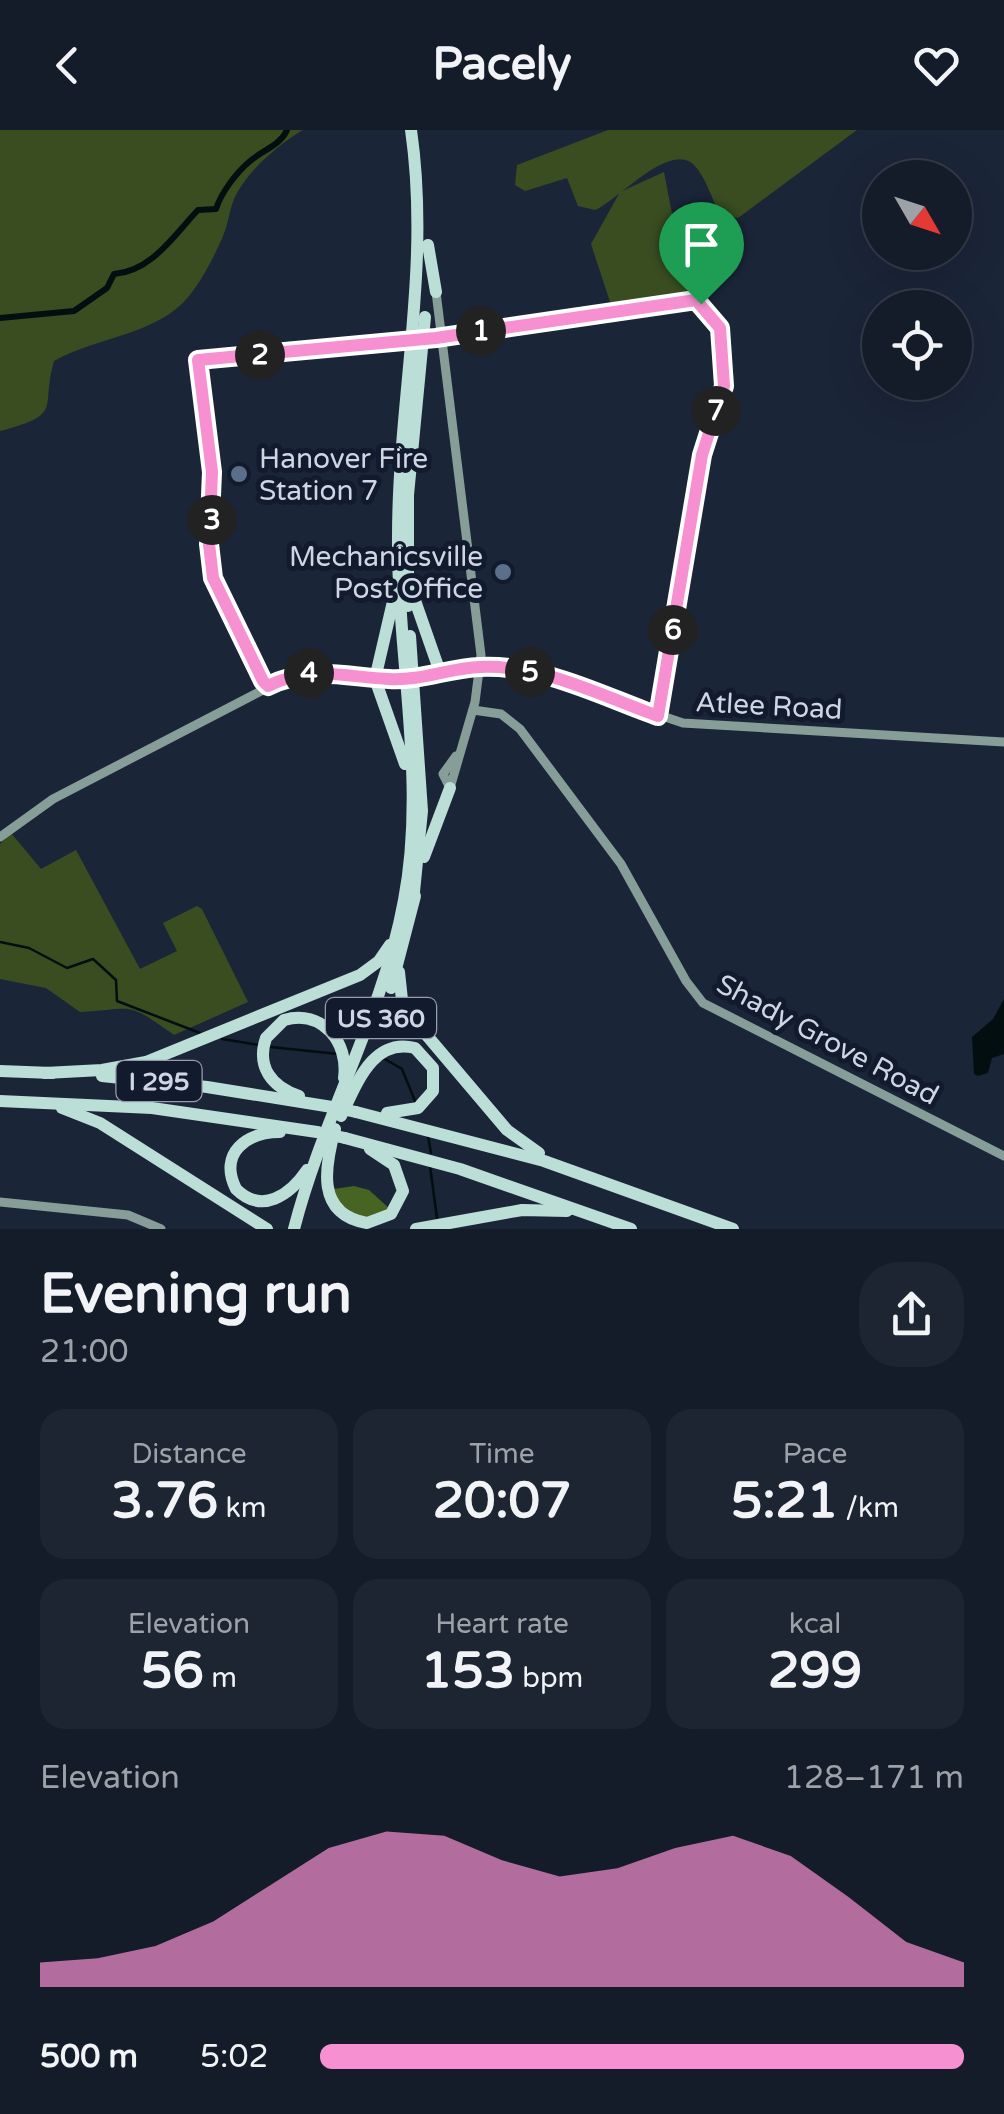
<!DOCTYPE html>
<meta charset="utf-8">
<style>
body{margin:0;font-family:"Varela Round",sans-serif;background:#1d2532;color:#f1f3f6;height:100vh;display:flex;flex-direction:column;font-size:38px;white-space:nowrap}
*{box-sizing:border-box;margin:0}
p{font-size:32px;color:#9da1a8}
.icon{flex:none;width:55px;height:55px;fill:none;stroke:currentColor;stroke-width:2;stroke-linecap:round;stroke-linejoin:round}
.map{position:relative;height:1099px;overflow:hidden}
.sheet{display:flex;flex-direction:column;background:#141c2a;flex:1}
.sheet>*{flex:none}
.needle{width:65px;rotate:129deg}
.buttons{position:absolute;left:862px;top:30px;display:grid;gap:20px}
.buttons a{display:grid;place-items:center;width:110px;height:110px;border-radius:50%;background:#141c2a;box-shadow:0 10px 40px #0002,0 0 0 2px #333a47;font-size:50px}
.pin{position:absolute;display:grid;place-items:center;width:85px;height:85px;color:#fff;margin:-102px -42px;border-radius:50% 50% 50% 0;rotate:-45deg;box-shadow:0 0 10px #0007}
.pin .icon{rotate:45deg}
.km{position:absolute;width:50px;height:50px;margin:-25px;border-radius:50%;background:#222;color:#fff;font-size:28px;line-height:50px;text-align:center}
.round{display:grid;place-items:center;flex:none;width:105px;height:105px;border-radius:40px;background:#1d2532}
.summary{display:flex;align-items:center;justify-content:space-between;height:170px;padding:0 40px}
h1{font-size:55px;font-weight:800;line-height:75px}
.metrics{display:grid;grid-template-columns:repeat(3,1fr);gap:15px;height:170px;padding:10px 40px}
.metrics div{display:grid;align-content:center;border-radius:25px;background:#1d2532;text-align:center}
.metrics b{font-size:50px;font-weight:800}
.metrics small{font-size:28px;font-weight:400}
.metrics p{font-size:28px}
.chart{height:280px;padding:20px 40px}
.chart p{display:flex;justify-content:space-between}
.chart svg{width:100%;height:180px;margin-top:10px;fill:#f690d0;opacity:.7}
ul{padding:0 40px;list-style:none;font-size:32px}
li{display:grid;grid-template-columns:160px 120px 1fr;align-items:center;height:75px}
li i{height:25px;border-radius:12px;background:#f690d0}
header{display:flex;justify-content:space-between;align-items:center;height:130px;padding:0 40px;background:#141c2a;font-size:45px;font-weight:800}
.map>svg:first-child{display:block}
</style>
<header><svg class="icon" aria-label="back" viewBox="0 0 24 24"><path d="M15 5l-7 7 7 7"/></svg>Pacely<svg class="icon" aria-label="heart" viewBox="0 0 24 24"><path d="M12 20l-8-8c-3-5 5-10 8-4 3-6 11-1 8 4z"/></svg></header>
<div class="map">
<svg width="1004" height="1099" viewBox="0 0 1004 1099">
<rect width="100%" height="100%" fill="#1b2538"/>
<g fill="#394d21">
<path d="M0,0H303C279,14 251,38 237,63C229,77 229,93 223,106C215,125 202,150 189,166C158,205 95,207 54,231C40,279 65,284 0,301Z"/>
<path d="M608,0H857L738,88L720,85C713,71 705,45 693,34C668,12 615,73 595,80L578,76L567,48L525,61L515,55L517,35Z"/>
<polygon points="664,42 688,168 613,181 591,114 620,62"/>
<path d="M11,703L41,739L76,720L140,839L177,821L163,793L197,776L202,779L248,872L174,905C125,870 136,879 80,882L46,858L0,849V714Z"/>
</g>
<polygon fill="#486422" points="354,1056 369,1060 391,1080 362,1089 339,1073 334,1059"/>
<polygon fill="#030e10" points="1004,869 1004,924 992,928 988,943 978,946 974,944 972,907 993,889"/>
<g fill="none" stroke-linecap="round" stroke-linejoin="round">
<g stroke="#030e10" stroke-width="2.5">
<polyline points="0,812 29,818 67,838 93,829 116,850 117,871 200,903"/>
<polyline points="222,909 259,915"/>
<polyline points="271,917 338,924"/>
<polyline points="383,928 402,939 415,971"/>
<polyline points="428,1006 431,1023"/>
<polyline points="430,1036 437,1088"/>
</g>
<path stroke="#030e10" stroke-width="6" d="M0,188L74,181L107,158L114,144C152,141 174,105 198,80L216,79C221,63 236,43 249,32C262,20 280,16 287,0"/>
<g stroke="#879e98" stroke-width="9">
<polyline points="436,162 481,525 475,572 450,658"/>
<polyline points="425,548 480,537 508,539 535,543 683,593 1004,612"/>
<polyline points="268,556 224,478 213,448 209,414 212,333 198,230 436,208 696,170 720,198 724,247 702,325 658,586"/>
<polyline points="473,580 501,584 520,599 621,734 686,851 703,873 1004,1026"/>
<polyline points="450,658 443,644 456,626"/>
<polyline points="0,707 53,669 286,548 330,541 393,550"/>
<polyline points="0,1072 128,1085 161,1099"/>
</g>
<g stroke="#bbded6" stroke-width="12">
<polyline points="428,115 436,162"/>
<polyline points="412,462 441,545"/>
<polyline points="394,467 375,549 405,634"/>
<polyline points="408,476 408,365 425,187"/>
<polyline points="410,506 422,681 413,772"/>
<polyline points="424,727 450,658"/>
<polyline points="399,842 402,870 413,889 507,1000 539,1023"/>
<polyline points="391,858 415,766"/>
<polyline points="0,941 52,943"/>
<polyline points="45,943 102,940 146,932 360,845 379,831 390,815"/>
<polyline points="102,946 207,957 332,977"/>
<path d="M299,966C272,957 256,937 266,908L284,890C322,879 349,912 344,948"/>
<polyline points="0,971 152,978 317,1002"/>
<polyline points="62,978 100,993 267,1099"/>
<polyline points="356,982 544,1031 733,1099"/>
<path d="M341,986C356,956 372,907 415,918L433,938V961L418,978L387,983"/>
<path d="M335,999C325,1036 315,1084 367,1093L391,1084L403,1061L394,1035L370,1019"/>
<path d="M280,1002C247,1002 218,1023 236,1059C262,1085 290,1065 307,1040"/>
<polyline points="345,1008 460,1039 631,1099"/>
<path d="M294,1099C323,986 383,885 404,770C427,651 397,527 398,407C398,270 431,138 411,0"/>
<polyline points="416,1099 522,1080 567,1081"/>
</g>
<polyline stroke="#879e98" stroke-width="9" points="393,550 425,548"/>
<g stroke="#bbded6" stroke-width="12">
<polyline points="332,977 356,982"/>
<polyline points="317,1002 345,1008"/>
</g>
</g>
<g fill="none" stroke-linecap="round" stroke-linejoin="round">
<defs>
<path id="route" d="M696,170L720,198L724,256L702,325L658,586C602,566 541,534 480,537C449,538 421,551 389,549C345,547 311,535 268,556L263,551L213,448L209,414L212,342L198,230L436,208Z"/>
</defs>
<use href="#route" stroke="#fff" stroke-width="20"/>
<use href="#route" stroke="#f690d0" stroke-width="12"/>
</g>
<g fill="#5c6f8a" stroke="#121b2e" stroke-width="4">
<circle cx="239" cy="344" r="10"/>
<circle cx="503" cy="442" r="10"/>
</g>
<g text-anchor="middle" stroke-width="10" stroke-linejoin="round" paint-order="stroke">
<g fill="#121b2e" stroke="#969ead" stroke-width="2.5">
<rect x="326" y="868" width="110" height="40" rx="8"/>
<rect x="116.5" y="931" width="85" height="40" rx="8"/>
</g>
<g font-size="25" font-weight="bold" fill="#cfd6e3">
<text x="381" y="897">US 360</text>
<text x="159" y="960">I 295</text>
</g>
<g font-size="28" fill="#cfd6e3" stroke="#121b2e" text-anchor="start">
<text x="259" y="338">Hanover Fire<tspan x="259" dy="32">Station 7</tspan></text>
<text x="483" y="436" text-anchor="end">Mechanicsville<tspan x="483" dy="32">Post Office</tspan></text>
</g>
<g font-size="28" fill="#cfd6e3" stroke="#121b2e">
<text transform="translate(769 575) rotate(3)" y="10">Atlee Road</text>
<text transform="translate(828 909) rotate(28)" y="10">Shady Grove Road</text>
</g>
</g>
</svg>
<div class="buttons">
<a><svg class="needle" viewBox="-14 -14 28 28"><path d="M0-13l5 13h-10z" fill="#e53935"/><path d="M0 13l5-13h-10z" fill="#9da1a8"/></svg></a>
<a><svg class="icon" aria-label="locate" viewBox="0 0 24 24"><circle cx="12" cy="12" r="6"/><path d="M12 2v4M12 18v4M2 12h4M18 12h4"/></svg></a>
</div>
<div class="pin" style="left:701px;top:174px;background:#1e9e55"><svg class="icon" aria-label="arrive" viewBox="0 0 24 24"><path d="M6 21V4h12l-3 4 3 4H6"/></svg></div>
<b class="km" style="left:481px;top:201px">1</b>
<b class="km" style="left:260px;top:225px">2</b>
<b class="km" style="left:212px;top:390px">3</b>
<b class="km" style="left:309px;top:543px">4</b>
<b class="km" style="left:530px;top:542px">5</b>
<b class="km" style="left:673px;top:500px">6</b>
<b class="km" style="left:716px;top:281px">7</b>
</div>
<section class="sheet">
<div class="summary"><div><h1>Evening run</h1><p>21:00</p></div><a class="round"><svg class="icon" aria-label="share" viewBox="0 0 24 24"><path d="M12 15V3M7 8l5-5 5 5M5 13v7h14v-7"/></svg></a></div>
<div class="metrics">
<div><p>Distance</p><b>3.76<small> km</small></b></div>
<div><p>Time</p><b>20:07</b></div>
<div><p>Pace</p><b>5:21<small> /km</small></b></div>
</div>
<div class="metrics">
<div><p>Elevation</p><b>56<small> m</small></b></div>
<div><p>Heart rate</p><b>153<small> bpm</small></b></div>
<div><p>kcal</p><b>299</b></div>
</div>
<div class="chart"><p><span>Elevation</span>128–171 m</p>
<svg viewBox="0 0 160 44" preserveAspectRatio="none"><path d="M0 44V38L10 37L20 34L30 28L40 19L50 10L60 6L70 7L80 13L90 17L100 15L110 10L120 7L130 12L140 22L150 33L160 38V44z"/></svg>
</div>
<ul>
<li><b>500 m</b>5:02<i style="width:100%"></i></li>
</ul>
</section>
